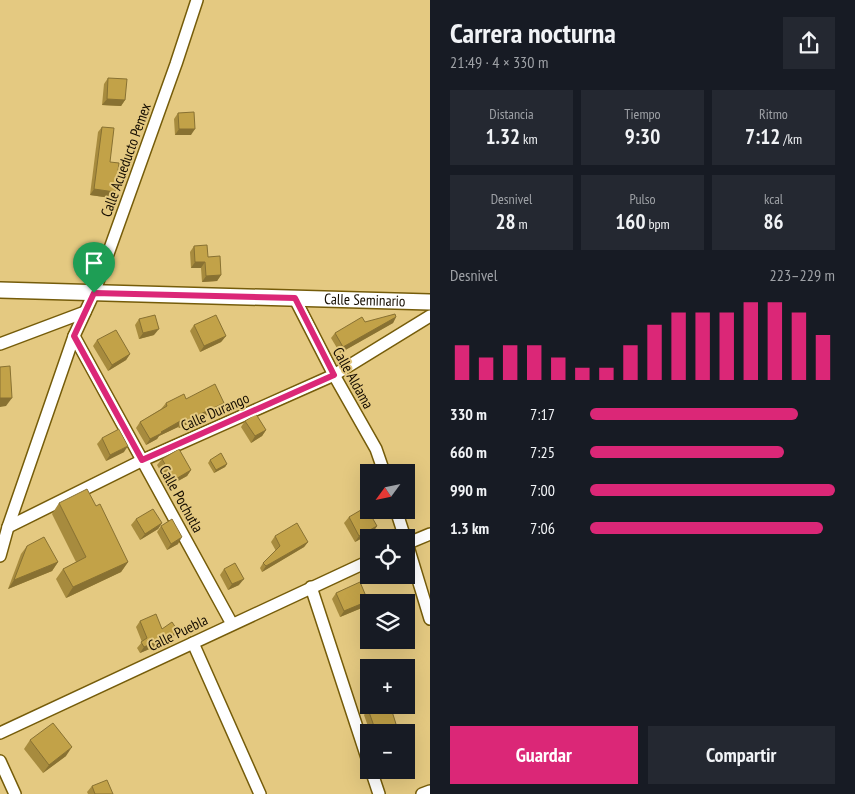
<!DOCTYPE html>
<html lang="es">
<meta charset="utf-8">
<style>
body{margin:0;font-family:"PT Sans Narrow",sans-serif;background:#242831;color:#f1f3f6;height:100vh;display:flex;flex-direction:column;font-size:19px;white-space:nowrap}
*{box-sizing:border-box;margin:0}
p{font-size:16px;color:#9ea1a6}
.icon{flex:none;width:28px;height:28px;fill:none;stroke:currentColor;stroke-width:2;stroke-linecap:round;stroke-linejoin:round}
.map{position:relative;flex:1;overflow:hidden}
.details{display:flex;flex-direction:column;background:#171b24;width:425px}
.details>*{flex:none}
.needle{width:32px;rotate:237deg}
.tools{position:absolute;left:360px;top:464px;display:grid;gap:10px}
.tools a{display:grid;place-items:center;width:55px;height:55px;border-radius:0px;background:#171b24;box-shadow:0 5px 20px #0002;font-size:25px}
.pin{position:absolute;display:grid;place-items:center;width:42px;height:42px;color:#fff;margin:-51px -21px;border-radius:50% 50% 50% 0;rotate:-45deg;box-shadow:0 0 5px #0007}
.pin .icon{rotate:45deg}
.round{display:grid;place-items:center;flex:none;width:52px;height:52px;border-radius:0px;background:#242831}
.overview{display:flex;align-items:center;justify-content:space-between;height:85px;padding:0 20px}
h1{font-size:28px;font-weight:700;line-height:38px}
.stats{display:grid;grid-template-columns:repeat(3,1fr);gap:8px;height:85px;padding:5px 20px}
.stats div{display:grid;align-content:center;border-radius:0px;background:#242831;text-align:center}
.stats b{font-size:21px;font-weight:700}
.stats small{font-size:14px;font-weight:400}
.stats p{font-size:14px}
.chart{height:140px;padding:10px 20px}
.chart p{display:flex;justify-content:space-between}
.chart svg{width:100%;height:90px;margin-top:5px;stroke:#db2777;stroke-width:6}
.primary-button{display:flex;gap:10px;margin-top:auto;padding:10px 20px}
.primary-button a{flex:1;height:58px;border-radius:0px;background:#db2777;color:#fff;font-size:20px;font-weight:700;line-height:58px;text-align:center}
.primary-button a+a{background:#242831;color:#f1f3f6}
ul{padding:0 20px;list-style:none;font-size:16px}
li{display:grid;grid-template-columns:80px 60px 1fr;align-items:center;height:38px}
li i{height:12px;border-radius:6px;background:#db2777}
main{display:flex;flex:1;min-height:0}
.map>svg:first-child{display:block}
</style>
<main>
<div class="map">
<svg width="430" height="794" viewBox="0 0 430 794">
<rect width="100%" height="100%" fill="#e4c981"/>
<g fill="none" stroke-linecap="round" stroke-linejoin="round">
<defs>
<g id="street">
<polyline points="295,299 334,375 376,449 384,472"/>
<polyline points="74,336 232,624"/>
<polyline points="0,344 85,312"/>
<polyline points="396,510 405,538"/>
<polyline points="8,527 143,460 334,375 430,316"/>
<polyline points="406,540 430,619"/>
<polyline points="406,544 430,534"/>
<polyline points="0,556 8,527 74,336 94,293 176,64 197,0"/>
<polyline points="311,587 369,764"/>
<polyline points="193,643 260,794"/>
<polyline points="0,733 369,561"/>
<polyline points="0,761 15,794"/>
<polyline points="371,770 379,794"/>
<polyline points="422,794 430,791"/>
</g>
<g id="secondary">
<path id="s1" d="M0,290L430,302"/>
</g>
</defs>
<use href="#street" stroke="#755c0a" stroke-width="14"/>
<use href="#secondary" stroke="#755c0a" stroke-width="18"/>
<use href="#street" stroke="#fff" stroke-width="11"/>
<use href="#secondary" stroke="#fff" stroke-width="15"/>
</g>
<g fill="#a78b3e">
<polygon points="108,78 125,100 121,106 102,105 104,84"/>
<polygon points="178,113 191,135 175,135 174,119"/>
<polygon points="102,127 110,162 115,192 111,198 90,195 98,132"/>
<polygon points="194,246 208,257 221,275 217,281 202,282 201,268 191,268 190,252"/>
<polygon points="396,317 393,323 340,353 331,338 335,333 365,322"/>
<polygon points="139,319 154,335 139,339 135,325"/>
<polygon points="194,325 226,336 221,342 200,352 190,331"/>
<polygon points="97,340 130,354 126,360 108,371 93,346"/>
<polygon points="186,399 220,409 179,428 178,427 159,436 157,439 146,445 136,428 140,422 161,409 166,403"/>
<polygon points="245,421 266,430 262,436 251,443 241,427"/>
<polygon points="102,438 124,452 106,461 97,444"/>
<polygon points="162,459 191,470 187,476 169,486 157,465"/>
<polygon points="210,460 227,464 225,467 214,473 208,463"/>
<polygon points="59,503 96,506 128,562 121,572 66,598 56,579 63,569 76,562 52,514"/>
<polygon points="349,517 377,526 373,532 355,542 344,523"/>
<polygon points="136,519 162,523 158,529 140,540 131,525"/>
<polygon points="161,526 178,544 167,550 157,532"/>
<polygon points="275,536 308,542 304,547 262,572 260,568 263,563 276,551 271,542"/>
<polygon points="27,546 58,562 52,571 8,589 21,554"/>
<polygon points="224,569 239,585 228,590 220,575"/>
<polygon points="336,593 364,607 340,617 332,599"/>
<polygon points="140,621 162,629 174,636 166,642 140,653 137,648 142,642 136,627"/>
<polygon points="368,709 392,730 389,731 390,732 370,732 364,715"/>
<polygon points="30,740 66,756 43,773 24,749"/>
<polygon points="92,786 113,794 88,794 87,792"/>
</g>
<g fill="#887132">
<polygon points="107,99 125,100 121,106 102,105"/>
<polygon points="179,129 195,129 191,135 175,135"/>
<polygon points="94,189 115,192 111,198 90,195"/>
<polygon points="195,262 205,262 201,268 191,268"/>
<polygon points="221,275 217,281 202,282 206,276"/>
<polygon points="396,317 393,323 340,353 343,347"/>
<polygon points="159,329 154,335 139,339 143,333"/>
<polygon points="226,336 221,342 200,352 204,346"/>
<polygon points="130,354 126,360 108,371 112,365"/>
<polygon points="0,398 12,398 6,406 0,407"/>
<polygon points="224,403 220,409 179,428 183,422"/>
<polygon points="182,420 178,427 159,436 157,439 146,445 150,439 161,432"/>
<polygon points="266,430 262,436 251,443 255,436"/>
<polygon points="128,446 124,452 106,461 110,455"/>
<polygon points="227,464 225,467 214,473 216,470"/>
<polygon points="191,470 187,476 169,486 174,480"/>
<polygon points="162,523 158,529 140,540 145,534"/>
<polygon points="377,526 373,532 355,542 359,536"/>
<polygon points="182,537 178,544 167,550 171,544"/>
<polygon points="308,542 304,547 262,572 266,566"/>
<polygon points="58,562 52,571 8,589 14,580"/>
<polygon points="128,562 121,572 66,598 73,587"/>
<polygon points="244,579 239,585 228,590 232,584"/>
<polygon points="368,601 364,607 340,617 344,611"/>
<polygon points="178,631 174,636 166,642 140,653 144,647"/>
<polygon points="396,724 392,730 384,732 388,727"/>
<polygon points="72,747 66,756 43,773 49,765"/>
</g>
<g fill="#c2a248" stroke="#887132">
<polygon points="108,78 127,79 125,100 107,99"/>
<polygon points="194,112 195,129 179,129 178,113"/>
<polygon points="102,127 114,128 110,162 119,163 115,192 94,189"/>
<polygon points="207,245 208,257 220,256 221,275 206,276 205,262 195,262 194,246"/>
<polygon points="395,314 396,317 343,347 335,333 362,317 365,322"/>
<polygon points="155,315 159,329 143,333 139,319"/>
<polygon points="216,315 226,336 204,346 194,325"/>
<polygon points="116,330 130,354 112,365 97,340"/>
<polygon points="10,366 12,398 0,398 0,367"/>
<polygon points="215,384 224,403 183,422 182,420 161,432 162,433 150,439 140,422 167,406 166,403 184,394 186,399"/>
<polygon points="256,414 266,430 255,436 245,421"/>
<polygon points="119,429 128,446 110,455 102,438"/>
<polygon points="179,449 191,470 174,480 162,459"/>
<polygon points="221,453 227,464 216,470 210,460"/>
<polygon points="87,489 96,506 100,504 128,562 73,587 63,569 86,557 59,503"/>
<polygon points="366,507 377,526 359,536 349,517"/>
<polygon points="153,509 162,523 145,534 136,519"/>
<polygon points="172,519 182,537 171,544 161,526"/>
<polygon points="297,523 308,542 266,566 263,563 280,546 275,536"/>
<polygon points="44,537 58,562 14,580 27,546"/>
<polygon points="235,563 244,579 232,584 224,569"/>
<polygon points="360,582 368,601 344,611 336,593"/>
<polygon points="156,614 162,629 172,622 178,631 170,636 144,647 141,642 147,638 140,621"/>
<polygon points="380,705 390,705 396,724 388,727 390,732 376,732 368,709"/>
<polygon points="53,723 72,747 49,765 30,740"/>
<polygon points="107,780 113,794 95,794 92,786"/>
</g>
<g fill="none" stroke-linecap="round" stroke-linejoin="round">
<defs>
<polygon id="route" points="94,293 295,298 334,375 142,460 74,336"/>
</defs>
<use href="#route" stroke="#fff" stroke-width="10"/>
<use href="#route" stroke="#db2777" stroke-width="6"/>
</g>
<g text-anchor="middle" stroke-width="4" stroke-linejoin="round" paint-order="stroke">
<g font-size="15" fill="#150d00" stroke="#e4c981">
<text transform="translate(126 160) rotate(-70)" y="5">Calle Acueducto Pemex</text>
<text dy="5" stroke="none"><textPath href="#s1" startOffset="365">Calle Seminario</textPath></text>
<text transform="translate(353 378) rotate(61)" y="5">Calle Aldama</text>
<text transform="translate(215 412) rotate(-24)" y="5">Calle Durango</text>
<text transform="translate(181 499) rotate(61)" y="5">Calle Pochutla</text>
<text transform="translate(178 633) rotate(-26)" y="5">Calle Puebla</text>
</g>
</g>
</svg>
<div class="tools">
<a><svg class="needle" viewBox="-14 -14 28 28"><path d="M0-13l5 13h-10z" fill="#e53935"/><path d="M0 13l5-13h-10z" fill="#9ea1a6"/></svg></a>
<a><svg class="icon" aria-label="locate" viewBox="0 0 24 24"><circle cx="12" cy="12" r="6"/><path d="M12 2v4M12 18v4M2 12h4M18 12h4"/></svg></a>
<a><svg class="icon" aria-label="layers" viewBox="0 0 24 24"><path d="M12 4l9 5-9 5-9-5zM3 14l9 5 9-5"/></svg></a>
<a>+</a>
<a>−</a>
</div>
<div class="pin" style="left:94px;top:293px;background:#1e9e55"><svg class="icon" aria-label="arrive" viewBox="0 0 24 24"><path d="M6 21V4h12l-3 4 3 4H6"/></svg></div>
</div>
<section class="details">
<div class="overview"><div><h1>Carrera nocturna</h1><p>21:49 · 4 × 330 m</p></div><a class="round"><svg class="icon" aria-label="share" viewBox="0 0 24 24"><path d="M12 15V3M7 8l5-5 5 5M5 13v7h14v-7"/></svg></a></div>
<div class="stats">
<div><p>Distancia</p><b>1.32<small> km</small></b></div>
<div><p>Tiempo</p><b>9:30</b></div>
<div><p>Ritmo</p><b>7:12<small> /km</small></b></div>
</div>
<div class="stats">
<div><p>Desnivel</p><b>28<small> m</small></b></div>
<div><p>Pulso</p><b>160<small> bpm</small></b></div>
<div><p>kcal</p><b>86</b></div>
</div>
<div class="chart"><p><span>Desnivel</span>223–229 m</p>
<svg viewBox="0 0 160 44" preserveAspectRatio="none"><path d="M5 44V27M15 44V33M25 44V27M35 44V27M45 44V33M55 44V38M65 44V38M75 44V27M85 44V17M95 44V11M105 44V11M115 44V11M125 44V6M135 44V6M145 44V11M155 44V22"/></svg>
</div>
<ul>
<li><b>330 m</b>7:17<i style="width:85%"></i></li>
<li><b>660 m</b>7:25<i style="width:79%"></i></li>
<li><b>990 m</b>7:00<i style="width:100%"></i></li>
<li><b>1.3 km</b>7:06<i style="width:95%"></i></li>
</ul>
<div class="primary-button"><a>Guardar</a><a>Compartir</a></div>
</section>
</main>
